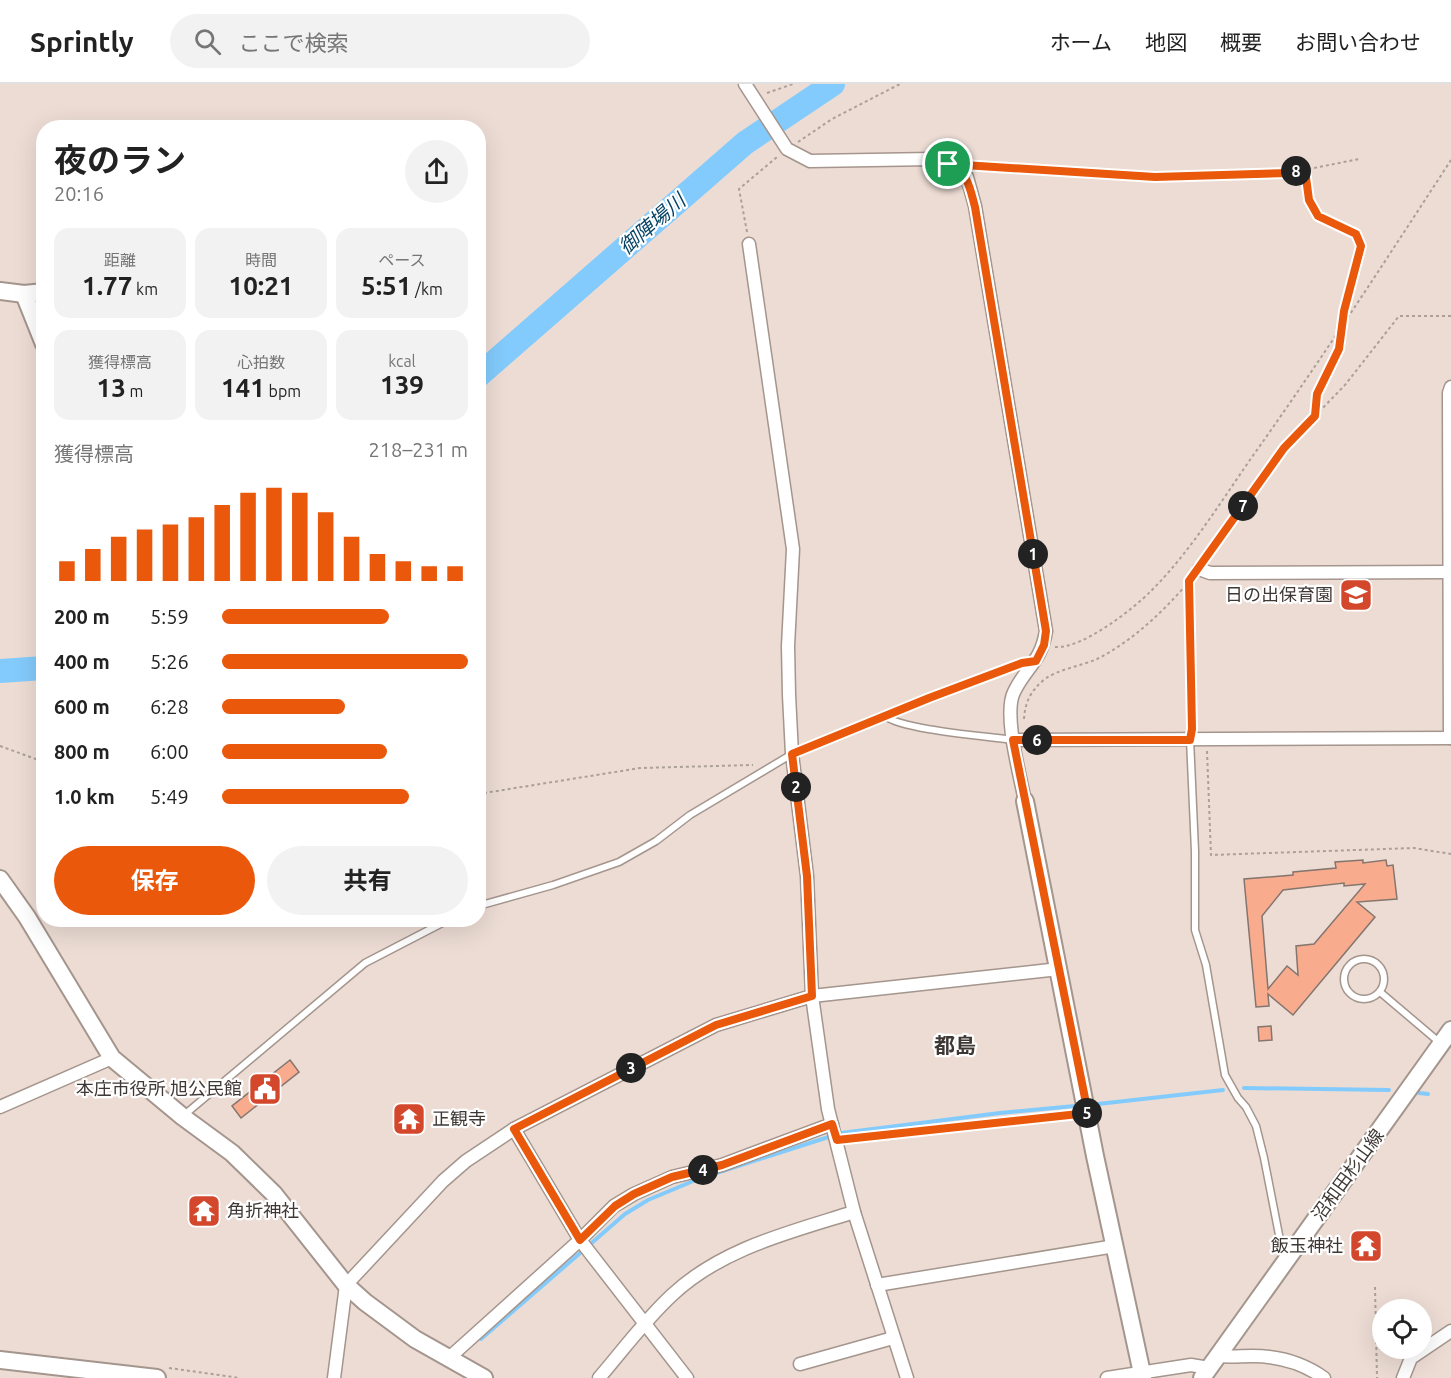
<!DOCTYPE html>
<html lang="ja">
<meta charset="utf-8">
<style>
body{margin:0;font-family:Ubuntu,"Noto Sans JP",sans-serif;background:#f2f2f2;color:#222;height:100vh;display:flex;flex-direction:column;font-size:22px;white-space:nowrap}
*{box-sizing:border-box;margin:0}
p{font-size:20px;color:#767676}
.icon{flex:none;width:33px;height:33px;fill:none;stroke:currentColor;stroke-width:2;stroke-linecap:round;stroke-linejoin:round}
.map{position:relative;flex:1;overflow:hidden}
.details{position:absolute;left:36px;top:36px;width:450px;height:807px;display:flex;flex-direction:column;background:#fff;border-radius:24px;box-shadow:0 6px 24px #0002}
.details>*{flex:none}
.fabs{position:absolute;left:1372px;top:1215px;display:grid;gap:12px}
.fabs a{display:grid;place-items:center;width:60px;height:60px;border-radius:50%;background:#fff;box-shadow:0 6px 24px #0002;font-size:30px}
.pin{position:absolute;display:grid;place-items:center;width:51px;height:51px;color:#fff;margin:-26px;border:3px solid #fff;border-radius:50%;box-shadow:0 2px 6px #0007}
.km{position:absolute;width:30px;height:30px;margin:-15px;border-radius:50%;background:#222;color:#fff;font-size:16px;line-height:30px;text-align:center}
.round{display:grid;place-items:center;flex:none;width:63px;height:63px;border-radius:32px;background:#f2f2f2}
.overview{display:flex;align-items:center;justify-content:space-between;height:102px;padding:0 18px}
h1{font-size:33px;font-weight:700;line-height:45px}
.figures{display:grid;grid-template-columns:repeat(3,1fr);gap:9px;height:102px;padding:6px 18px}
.figures div{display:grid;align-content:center;border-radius:15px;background:#f2f2f2;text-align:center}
.figures b{font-size:26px;font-weight:700}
.figures small{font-size:16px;font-weight:400}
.figures p{font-size:16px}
.chart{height:168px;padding:12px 18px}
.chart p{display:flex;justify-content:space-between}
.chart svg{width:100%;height:108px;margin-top:6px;stroke:#ea580c;stroke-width:6}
.action{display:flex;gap:12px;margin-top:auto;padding:12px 18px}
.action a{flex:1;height:69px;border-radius:36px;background:#ea580c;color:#fff;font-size:24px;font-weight:700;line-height:69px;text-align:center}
.action a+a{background:#f2f2f2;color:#222}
ul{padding:0 18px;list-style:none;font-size:20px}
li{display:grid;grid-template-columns:96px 72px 1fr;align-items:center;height:45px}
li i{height:15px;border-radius:8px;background:#ea580c}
header{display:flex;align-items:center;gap:36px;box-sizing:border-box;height:84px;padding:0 30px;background:#fff;border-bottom:2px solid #e0e0e0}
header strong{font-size:28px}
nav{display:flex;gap:33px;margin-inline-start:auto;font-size:21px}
.search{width:420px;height:54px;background:#f2f2f2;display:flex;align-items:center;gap:15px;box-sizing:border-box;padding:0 21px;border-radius:33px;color:#767676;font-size:22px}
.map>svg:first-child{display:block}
</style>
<header>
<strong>Sprintly</strong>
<div class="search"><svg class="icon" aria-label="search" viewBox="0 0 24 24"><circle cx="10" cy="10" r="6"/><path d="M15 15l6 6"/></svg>ここで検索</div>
<nav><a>ホーム</a><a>地図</a><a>概要</a><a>お問い合わせ</a></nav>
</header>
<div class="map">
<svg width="1451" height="1294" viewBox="0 0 1451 1294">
<rect width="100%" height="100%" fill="#ecdcd4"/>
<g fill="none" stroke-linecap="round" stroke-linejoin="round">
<g stroke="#83cbfc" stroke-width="4">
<polyline points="1244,1004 1389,1006"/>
<polyline points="1419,1009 1428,1010"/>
<polyline points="1098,1020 1223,1006"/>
<polyline points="481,1255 625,1130 648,1116 698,1095 841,1049 1000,1029 1075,1022"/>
</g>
<g stroke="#83cbfc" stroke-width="24">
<polyline points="478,292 745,59 833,0"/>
<polyline points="0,587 44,584"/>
</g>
</g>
<g fill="#f8ac8d" stroke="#84756f" stroke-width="1.5" fill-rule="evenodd">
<path d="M1363,776V779L1386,776L1387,782L1393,781L1397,815L1357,818L1375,833L1293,931L1268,910L1269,922L1256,923L1244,795L1293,791V788L1336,784L1335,778ZM1344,799V802L1365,800L1314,860L1296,862L1298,891L1287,882L1268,905L1262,832L1283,806Z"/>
<polygon points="1271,942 1272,956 1259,957 1258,943"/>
<polygon points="290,976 299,988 241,1034 232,1022"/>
<polygon points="410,1021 423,1037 407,1048 395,1032"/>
<polygon points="203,1114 215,1132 206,1139 193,1121"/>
</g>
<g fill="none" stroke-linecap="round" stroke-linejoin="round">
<defs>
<g id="lane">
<path d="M885,632C903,646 986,652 1013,656"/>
<polyline points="1190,655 1195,767 1195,846 1206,881 1225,991 1238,1014 1246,1023 1256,1042 1264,1074 1281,1161 1289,1168"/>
<polyline points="478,822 553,801 619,778 656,757 690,731 792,670 929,614 1022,579 1034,577"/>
<circle cx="1364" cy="895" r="20"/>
<polyline points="1380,908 1439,958"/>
<polyline points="183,1032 365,879 448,836"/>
</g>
<g id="street">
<path d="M745,0L787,65L810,77L932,75L955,83L967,93L975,122L1046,547C1041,578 1026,583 1014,608C1003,630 1020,691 1025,717"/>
<polyline points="749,160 793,465 788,562 789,611 792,670 807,792 812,912 828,1025 854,1128 907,1294"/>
<polyline points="1199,485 1210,489 1448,488"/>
<polyline points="1450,654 1449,309 1451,303"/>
<polyline points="1013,656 1451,654"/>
<polyline points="0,1023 112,974"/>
<polyline points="514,1045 580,1156 687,1294"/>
<polyline points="877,1201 1115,1162"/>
<path d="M1218,1272C1230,1273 1241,1272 1252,1272C1278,1272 1303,1279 1324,1294"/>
<polyline points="450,1273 580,1156 614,1122 634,1110 672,1093 722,1081 832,1040"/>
<polyline points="800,1280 893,1254"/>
<polyline points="334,1294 346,1201 443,1097 466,1077 514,1045 716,941 812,912 1059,885"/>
<path d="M599,1294C623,1266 645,1236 672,1211C722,1164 791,1148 854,1128"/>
<polyline points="1107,1294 1191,1281 1209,1284"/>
<polyline points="1403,1294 1411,1274 1451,1247"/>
</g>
<g id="secondary">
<polyline points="0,207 24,210 44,208"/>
<polyline points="24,210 44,260"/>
<polyline points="1025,717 1095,1072 1143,1294"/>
<polyline points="0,795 27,833 112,974 183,1033 232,1069 274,1110 346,1201 365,1218 415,1255 484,1294"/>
<polyline points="0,1276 157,1294"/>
<polyline points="1202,1294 1451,946"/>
</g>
</defs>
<use href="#lane" stroke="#a4958d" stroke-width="9"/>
<use href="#street" stroke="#a4958d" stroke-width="15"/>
<use href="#secondary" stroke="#a4958d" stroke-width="20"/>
<g stroke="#ab9f98" stroke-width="2" stroke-dasharray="3 3" stroke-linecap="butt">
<polyline points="767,9 793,0"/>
<polyline points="798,58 832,35 900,0"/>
<polyline points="973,82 1155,93 1289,89 1359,75"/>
<polyline points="1305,86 1309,116 1318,132 1356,150 1361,162 1344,227 1339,265 1317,310 1315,332"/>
<polyline points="747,148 739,105 777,73"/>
<polyline points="1206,475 1284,364 1345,301 1399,232 1451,232"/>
<polyline points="1189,497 1192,641"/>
<path d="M1055,563C1082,565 1132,526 1151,507C1190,468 1220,419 1252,373C1321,276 1386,176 1451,76"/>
<path d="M1024,635C1025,618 1031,606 1045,595C1059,585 1081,582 1097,575C1133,557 1166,525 1192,494"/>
<polyline points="0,662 44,678"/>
<polyline points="1207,667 1211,771 1414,764 1451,770"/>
<polyline points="478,710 640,684 753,681"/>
<polyline points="848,1054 1072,1031"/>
<polyline points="1375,1203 1377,1294"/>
<polyline points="169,1284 240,1294"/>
</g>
<use href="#lane" stroke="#fff" stroke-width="6"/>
<use href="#street" stroke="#fff" stroke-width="12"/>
<use href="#secondary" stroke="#fff" stroke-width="16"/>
</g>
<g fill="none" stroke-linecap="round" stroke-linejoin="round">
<defs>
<path id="route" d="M948,80L1155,93L1289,89L1305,86L1309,116L1318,132L1356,150L1361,162L1344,227L1339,265L1317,310L1315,332L1284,364L1189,497L1192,645L1190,656H1013L1088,1029L837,1056L832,1040L722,1081L672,1093L634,1110L615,1122L580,1156L514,1045L716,941L812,912L807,792L792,670L929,614L1022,579L1036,577L1044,561L1046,547L975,123C970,105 968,87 948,80Z"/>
</defs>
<use href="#route" stroke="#fff" stroke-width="12"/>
<use href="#route" stroke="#ea580c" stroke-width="8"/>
</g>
<defs>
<symbol id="school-square" viewBox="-11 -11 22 22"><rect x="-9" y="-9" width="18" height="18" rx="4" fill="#d3482d" stroke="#fff"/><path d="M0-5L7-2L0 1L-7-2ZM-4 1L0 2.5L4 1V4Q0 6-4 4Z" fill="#fff"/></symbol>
<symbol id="civic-square" viewBox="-11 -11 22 22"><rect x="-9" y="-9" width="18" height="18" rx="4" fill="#d3482d" stroke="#fff"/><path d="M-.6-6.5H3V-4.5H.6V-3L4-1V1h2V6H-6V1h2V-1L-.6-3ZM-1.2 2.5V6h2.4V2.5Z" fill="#fff"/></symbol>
<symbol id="temple-square" viewBox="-11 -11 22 22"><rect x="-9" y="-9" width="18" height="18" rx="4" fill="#d3482d" stroke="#fff"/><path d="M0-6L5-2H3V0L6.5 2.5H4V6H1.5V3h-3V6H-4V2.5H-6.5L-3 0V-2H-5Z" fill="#fff"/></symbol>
</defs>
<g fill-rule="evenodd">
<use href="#school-square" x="1337" y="492" width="38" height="38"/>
<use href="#civic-square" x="246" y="986" width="38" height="38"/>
<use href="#temple-square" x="390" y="1016" width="38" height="38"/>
<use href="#temple-square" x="185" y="1108" width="38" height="38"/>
<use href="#temple-square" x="1347" y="1143" width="38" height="38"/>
</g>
<g text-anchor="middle" stroke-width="4.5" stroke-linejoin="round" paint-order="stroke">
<g font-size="18" fill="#3e3835" stroke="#fff" text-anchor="end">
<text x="1333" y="517">日の出保育園</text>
<text x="242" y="1011">本庄市役所 旭公民館</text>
<text x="432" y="1041" text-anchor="start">正観寺</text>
<text x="227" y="1133" text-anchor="start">角折神社</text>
<text x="1343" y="1168">飯玉神社</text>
</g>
<g font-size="18" fill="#3e3835" stroke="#fff">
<text transform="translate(1348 1091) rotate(-54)" y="6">沼和田杉山線</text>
</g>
<g font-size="20" font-style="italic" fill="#094464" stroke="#fff">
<text transform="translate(652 140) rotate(-41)" y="7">御陣場川</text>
</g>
<g font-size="21" font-weight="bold" fill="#3e3835" stroke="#fff">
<text x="955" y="969">都島</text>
</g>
</g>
</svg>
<div class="fabs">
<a><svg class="icon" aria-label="locate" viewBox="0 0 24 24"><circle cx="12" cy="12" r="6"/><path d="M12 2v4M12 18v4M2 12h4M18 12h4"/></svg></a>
</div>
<div class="pin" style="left:948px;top:80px;background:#1e9e55"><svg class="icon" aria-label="arrive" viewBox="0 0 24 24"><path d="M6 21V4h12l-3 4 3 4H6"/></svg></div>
<b class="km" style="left:1033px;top:470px">1</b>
<b class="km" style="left:796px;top:703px">2</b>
<b class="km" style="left:631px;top:984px">3</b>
<b class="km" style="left:703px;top:1086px">4</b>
<b class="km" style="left:1087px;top:1029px">5</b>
<b class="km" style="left:1037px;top:656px">6</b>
<b class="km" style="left:1243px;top:422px">7</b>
<b class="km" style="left:1296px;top:87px">8</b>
<section class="details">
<div class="overview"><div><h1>夜のラン</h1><p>20:16</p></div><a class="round"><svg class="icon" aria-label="share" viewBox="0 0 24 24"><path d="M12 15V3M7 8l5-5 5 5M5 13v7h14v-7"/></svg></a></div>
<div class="figures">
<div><p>距離</p><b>1.77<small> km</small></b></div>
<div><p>時間</p><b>10:21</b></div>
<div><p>ペース</p><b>5:51<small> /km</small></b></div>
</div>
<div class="figures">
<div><p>獲得標高</p><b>13<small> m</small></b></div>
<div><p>心拍数</p><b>141<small> bpm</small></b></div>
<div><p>kcal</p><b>139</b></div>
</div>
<div class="chart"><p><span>獲得標高</span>218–231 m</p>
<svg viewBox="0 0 160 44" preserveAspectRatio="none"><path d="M5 44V36M15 44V31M25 44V26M35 44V23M45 44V21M55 44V18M65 44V13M75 44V8M85 44V6M95 44V8M105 44V16M115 44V26M125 44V33M135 44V36M145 44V38M155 44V38"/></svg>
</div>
<ul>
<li><b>200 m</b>5:59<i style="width:68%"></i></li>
<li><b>400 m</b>5:26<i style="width:100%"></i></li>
<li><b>600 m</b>6:28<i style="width:50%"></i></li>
<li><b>800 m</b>6:00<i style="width:67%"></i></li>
<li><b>1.0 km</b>5:49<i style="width:76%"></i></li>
</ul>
<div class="action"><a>保存</a><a>共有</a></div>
</section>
</div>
